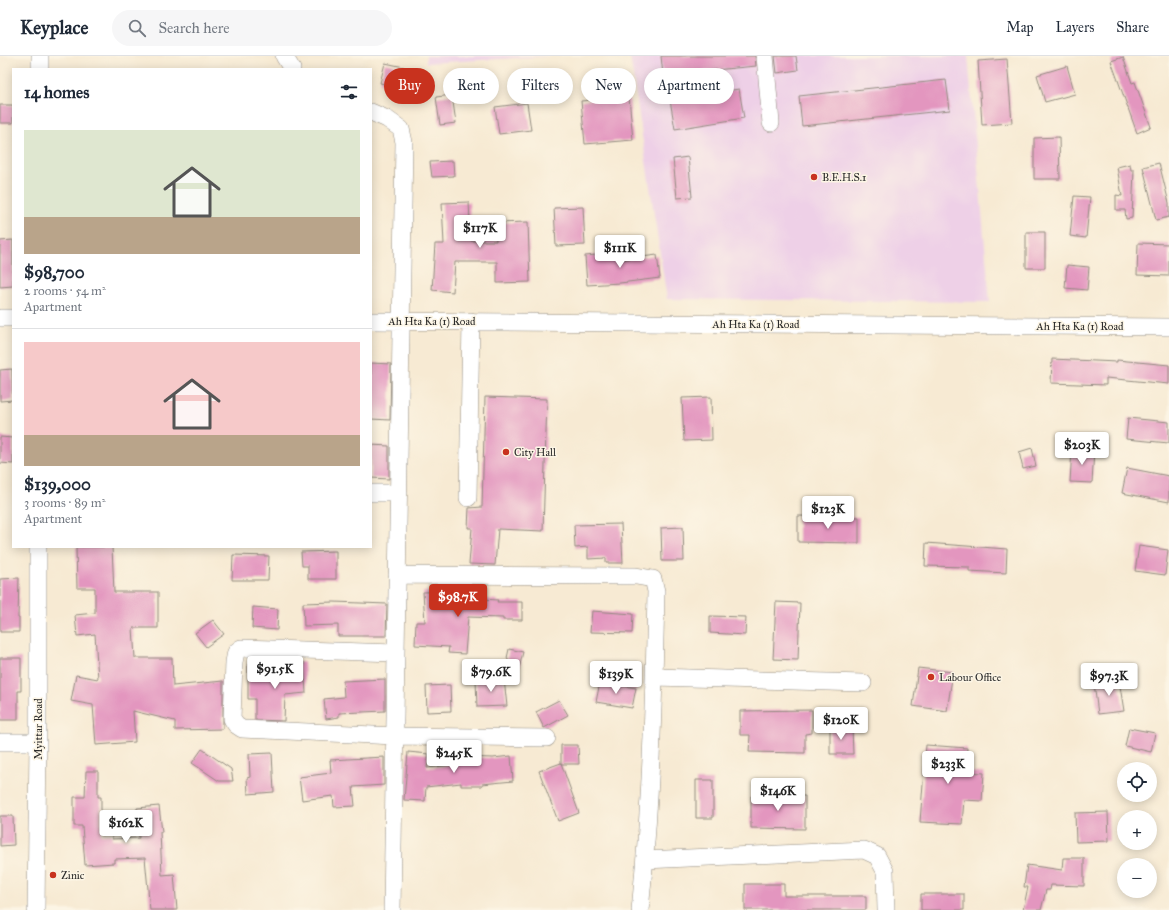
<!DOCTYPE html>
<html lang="en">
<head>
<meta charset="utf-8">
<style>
	:root { --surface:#fff; --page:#f6f6f7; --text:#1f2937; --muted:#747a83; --line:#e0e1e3; --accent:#c8321e }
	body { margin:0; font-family:"IM FELL Great Primer",serif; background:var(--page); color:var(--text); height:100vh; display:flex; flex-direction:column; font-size:15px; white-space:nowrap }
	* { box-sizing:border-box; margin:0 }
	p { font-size:13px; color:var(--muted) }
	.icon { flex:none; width:22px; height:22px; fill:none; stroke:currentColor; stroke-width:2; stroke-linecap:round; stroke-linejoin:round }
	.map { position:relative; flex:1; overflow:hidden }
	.sheet { position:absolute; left:12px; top:12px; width:360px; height:480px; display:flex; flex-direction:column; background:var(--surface); border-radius:0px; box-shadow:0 2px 10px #0003 }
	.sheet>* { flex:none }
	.banner { position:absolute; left:384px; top:12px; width:380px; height:36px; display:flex; gap:8px }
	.buttons { position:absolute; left:1117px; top:706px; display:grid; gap:8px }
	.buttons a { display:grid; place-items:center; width:40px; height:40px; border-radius:50%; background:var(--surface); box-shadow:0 2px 10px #0003; font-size:20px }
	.price { position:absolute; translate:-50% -34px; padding:0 9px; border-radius:4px; background:#fff; color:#222; font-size:13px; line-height:26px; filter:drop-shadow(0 1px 2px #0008) }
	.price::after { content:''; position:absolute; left:50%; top:24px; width:12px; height:9px; margin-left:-6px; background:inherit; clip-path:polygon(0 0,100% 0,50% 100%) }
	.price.current { background:var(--accent); color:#fff }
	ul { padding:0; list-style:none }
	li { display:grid; align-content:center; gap:8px; height:212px; padding:0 12px }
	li+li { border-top:1px solid var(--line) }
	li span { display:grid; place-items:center; height:124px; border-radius:0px; color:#555 }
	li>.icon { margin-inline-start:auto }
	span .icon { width:72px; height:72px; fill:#fffc; stroke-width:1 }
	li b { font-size:17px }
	h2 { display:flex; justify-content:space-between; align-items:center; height:48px; padding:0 12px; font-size:17px }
	.chip { padding:0 14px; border-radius:18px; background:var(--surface); box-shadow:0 2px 10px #0003; font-size:14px; line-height:36px }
	.chip.current { background:var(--accent); color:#fff }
	header { display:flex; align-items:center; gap:24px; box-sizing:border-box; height:56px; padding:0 20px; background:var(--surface); border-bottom:1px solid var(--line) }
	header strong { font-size:19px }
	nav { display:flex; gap:22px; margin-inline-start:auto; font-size:14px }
	.search { width:280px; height:36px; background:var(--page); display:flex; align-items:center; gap:10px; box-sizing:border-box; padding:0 14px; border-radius:22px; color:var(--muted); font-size:15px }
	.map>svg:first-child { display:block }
	.built { fill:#eed0e7 }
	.building { fill:#e396bf }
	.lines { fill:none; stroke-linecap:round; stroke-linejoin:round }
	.minor-casing { stroke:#918a7f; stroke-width:18 }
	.minor { stroke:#fff; stroke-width:17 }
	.poi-dot { fill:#c8321e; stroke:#fcf5e5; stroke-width:1.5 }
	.labels { text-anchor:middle; stroke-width:3; stroke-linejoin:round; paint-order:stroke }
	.poi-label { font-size:11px; fill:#2b2b2b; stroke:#fcf5e5; text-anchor:start }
	.street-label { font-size:11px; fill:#2b2b2b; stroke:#fcf5e5 }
</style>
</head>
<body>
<header>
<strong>Keyplace</strong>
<div class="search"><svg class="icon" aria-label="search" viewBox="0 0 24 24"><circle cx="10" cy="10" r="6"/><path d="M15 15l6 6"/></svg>Search here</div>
<nav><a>Map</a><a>Layers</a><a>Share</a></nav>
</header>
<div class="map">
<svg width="1169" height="854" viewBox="0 0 1169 854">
	<rect width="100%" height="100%" fill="#fcf5e5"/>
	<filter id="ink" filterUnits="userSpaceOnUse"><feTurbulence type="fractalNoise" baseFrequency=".025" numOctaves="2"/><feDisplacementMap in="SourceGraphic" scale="8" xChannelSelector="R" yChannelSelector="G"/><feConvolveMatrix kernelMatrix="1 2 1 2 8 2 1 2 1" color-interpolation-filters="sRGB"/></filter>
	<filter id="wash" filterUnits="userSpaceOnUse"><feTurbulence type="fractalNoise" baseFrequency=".012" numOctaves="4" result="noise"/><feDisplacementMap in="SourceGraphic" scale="16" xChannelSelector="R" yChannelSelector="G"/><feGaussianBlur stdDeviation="0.9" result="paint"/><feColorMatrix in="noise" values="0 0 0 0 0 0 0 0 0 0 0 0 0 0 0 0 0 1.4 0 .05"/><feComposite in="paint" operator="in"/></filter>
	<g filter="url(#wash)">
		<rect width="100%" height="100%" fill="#f7ead3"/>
		<path class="built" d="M426,0H552L426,7Z
			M630,0H968L990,246L667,243Z"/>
		<g id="blocks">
			<path class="building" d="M661,0H755L756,10L663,19Z
				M775,0H796L798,14L777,17Z
				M1123,1L1132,27L1135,26L1151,71L1137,77L1111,5Z
				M1007,3L1012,67L982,69L978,5Z
				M385,7L404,11L400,31L380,27Z
				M1067,10L1075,38L1045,46L1037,19Z
				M946,24L950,54L802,70L799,40Z
				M739,33L744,62L675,73L670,44Z
				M452,39L456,67L440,69L436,41Z
				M629,41L633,84L585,88L581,45Z
				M527,47L531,74L499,78L495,51Z
				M0,49H13V67H0Z
				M1059,81L1060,123H1034V82Z
				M688,101L692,141L677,142L673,103Z
				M453,105L454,120L432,121L430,106Z
				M1159,107L1169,147V161L1156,164L1143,111Z
				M1130,108L1131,114H1134L1132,162L1126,163L1125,154H1116V139L1122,140L1117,111Z
				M1074,140L1090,141L1086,182L1070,180Z
				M469,146L471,185H496L495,167L528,166L530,226L497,227V206H455L453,236L432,234L435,188H444L442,147Z
				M583,151L585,189L556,190L554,152Z
				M1026,176H1045V212H1026Z
				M13,184V230L0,231V185Z
				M1138,187L1169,188V220L1137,219Z
				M619,197V204L657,199L660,222L620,227L587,229L585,200Z
				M1067,209L1089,211L1087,234L1065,232Z
				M1052,303L1117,306V304L1169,309V328L1106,322V329L1051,327Z
				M371,307L391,308L390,364L371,363Z
				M12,313L13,344L0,345V314Z
				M485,341L547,343L543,475L498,473L495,509L469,508L472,472H468L469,452L482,451Z
				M711,341L712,384L684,385L682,342Z
				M1128,362L1169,366V387L1126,383Z
				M0,381L13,382V408L0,407Z
				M371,389L389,390V423L371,422Z
				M1032,392L1036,410L1023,413L1019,396Z
				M1072,393L1094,394L1092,427L1070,426Z
				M1127,412L1169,420V446L1122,437Z
				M798,460L859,461V487L798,486Z
				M621,468L623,507H606V502L588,503V491L575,492L574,469Z
				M683,471L684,505H662L661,472Z
				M926,487L1007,493L1006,517L969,515V511L925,510Z
				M1139,490L1168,494L1165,519L1135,515Z
				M76,491H112L114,536H158V572H133L135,602H172L173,630L223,625V673L175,674V665L133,655L135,686L96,689L93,649L71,645L76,619L98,623L95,578L77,580L75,559L95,557V532H77Z
				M336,495V523H308V510H302L301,496Z
				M233,499L269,500L268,524H232Z
				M19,522L18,562H19V576H0V523Z
				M463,535L464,542L498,544L497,546H522V564H503V562L468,561L465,598L448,597L449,591L415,589L416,566H425L423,536Z
				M334,546L387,548L386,580H338V569L304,570L303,547Z
				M776,546L800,547L798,604L773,603Z
				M253,551L278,553L277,574L252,572Z
				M592,555L633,558L632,577L590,576Z
				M710,560L746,561L745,579L710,577Z
				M213,564L224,578L206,591L195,577Z
				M509,593L523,596L517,621L507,602Z
				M0,602H21V635H18V664H0Z
				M304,606L306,637L285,639L284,665L255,664V643H248V608L255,617H285L284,608Z
				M918,612L953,616L947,655L913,650Z
				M385,623V655L339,657V661L326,663L324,643L344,641L343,625Z
				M504,623L507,650L477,651L476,624Z
				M1119,624L1124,655L1098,658L1094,627Z
				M600,626L636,632L632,652L596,646Z
				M450,629L451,655L427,656L426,630Z
				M559,644L568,659L544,672L536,656Z
				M812,654V677L805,678V697L749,696L750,679H740V655Z
				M830,671H852L853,698H830Z
				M1129,672L1155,677L1151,696L1125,690Z
				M561,689H578L579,708H561Z
				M926,689L967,692L965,716L984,717L982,745L964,744L962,768L920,766Z
				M202,693L231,713L233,725H219L192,707Z
				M408,696L429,698L427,712L461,708V701L493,702L511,700L513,725L482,728V730H461V727L426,731L425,745L404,744Z
				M272,697L274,736L248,738L247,722L250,721L249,698Z
				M384,701V729L353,731L355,750L334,751L333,740L302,744L299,721L331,717L330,704Z
				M561,707L579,757L558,765L539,715Z
				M86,715H98V741H101V779L112,778V783L139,782L137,752L159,750L162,776H160L162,819L174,818L177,854H150L145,802L114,803V807L85,809L82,770H74V741H85Z
				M696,724H713V762H696Z
				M751,740H805V773L751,772Z
				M1108,756L1109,785L1076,786L1075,757Z
				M0,760H13L14,789L0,790Z
				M1063,802H1084V830L1051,829L1050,834H1046L1041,854H1023L1028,831H1024L1027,809L1062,814Z
				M745,828H784V840H866V854H745Z
				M921,838H964V854H921Z"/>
		</g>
	</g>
	<g filter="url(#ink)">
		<use href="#blocks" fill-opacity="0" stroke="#918a7f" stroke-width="1"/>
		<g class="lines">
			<defs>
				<path id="minor" d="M284,0L292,13
					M765,0L771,67
					M40,13V0
					M371,56L387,63L401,73L404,86L392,854
					M0,262H13
					M371,265L1169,271
					M371,437H399
					M468,442L471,265
					M397,519L636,520L653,523L656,535C654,641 651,748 640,854
					M396,597L241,592L236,596L234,606L232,663L236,669L242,673L395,680L547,682
					M655,621L863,627
					M0,686H38
					M645,804L864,794L877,800L885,815L886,854
					M36,854L38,686V491"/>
			</defs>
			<use href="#minor" class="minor-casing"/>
			<use href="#minor" class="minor"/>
		</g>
	</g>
	<g class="poi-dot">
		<circle cx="814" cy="121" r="4"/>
		<circle cx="506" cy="396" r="4"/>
		<circle cx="931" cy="621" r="4"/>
		<circle cx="53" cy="819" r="4"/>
	</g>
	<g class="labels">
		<g class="poi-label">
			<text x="822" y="125">B.E.H.S.1</text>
			<text x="514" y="400">City Hall</text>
			<text x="939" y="625">Labour Office</text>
			<text x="61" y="823">Zinic</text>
		</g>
		<g class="street-label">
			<text x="432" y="269">Ah Hta Ka (1) Road</text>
			<text x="756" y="272">Ah Hta Ka (1) Road</text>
			<text x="1080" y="274">Ah Hta Ka (1) Road</text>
			<text transform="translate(38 673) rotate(-90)" y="4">Myittar Road</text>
		</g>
	</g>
</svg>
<div class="buttons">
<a><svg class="icon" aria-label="locate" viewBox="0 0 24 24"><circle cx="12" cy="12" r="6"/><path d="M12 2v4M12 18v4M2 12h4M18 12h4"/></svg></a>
<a>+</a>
<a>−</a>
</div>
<b class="price" style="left:480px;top:193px">$117K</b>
<b class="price" style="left:620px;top:213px">$111K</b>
<b class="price" style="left:1082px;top:410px">$203K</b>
<b class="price" style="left:828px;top:474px">$123K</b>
<b class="price current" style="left:458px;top:562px">$98.7K</b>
<b class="price" style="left:275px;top:634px">$91.5K</b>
<b class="price" style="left:491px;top:637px">$79.6K</b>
<b class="price" style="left:616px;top:639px">$139K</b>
<b class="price" style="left:1109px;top:641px">$97.3K</b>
<b class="price" style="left:841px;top:685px">$120K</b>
<b class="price" style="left:454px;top:718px">$245K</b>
<b class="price" style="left:948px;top:729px">$233K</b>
<b class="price" style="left:778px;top:756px">$146K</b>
<b class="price" style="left:126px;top:788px">$162K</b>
<div class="banner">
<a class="chip current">Buy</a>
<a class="chip">Rent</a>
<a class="chip">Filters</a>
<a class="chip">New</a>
<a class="chip">Apartment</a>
</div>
<section class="sheet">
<h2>14 homes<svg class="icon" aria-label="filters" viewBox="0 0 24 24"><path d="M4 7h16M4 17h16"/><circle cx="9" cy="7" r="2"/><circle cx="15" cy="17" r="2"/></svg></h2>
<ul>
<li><span style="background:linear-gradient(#dfe7d0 70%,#b9a48a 0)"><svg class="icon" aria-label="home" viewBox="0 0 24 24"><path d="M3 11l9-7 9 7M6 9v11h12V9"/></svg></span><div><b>$98,700</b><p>2 rooms · 54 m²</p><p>Apartment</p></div></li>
<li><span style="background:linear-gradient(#f6c9c9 75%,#b9a48a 0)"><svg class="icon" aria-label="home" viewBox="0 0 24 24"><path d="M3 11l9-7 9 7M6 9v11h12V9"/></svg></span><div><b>$139,000</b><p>3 rooms · 89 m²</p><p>Apartment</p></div></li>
</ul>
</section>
</div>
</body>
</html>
